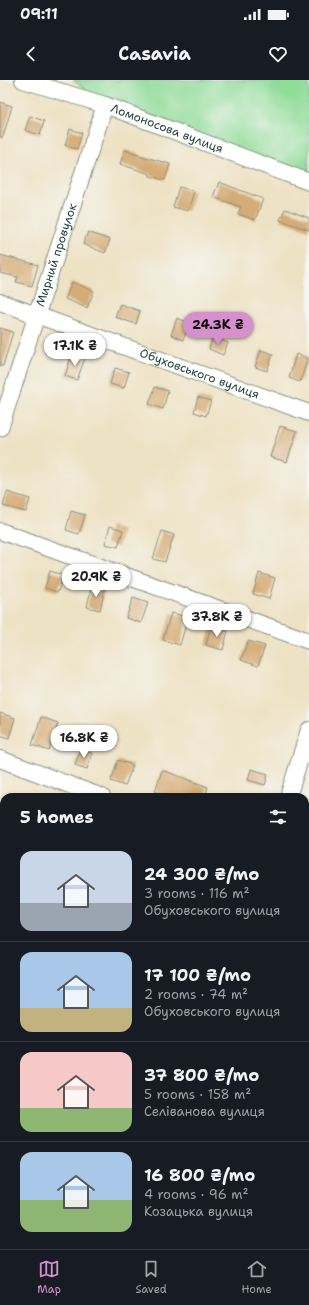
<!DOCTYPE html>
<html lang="en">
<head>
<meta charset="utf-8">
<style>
	:root { --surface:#171b24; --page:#242831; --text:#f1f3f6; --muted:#9ea1a6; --line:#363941; --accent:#d690ce }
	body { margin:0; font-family:"Shantell Sans",sans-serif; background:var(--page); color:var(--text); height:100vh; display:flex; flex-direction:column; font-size:15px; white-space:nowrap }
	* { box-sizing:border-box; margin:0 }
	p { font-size:13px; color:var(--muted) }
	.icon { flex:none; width:22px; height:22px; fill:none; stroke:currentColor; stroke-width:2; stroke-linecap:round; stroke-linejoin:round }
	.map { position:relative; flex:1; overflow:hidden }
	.details { position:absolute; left:0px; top:713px; width:309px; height:456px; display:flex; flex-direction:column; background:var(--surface); border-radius:12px 12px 0 0; box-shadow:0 2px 6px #0003 }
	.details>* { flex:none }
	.price { position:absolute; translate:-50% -34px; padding:0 9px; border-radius:14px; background:#fff; color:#222; font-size:13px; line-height:26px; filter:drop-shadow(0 1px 2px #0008) }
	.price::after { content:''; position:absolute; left:50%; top:24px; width:12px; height:9px; margin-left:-6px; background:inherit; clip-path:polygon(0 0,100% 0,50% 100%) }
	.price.current { background:var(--accent); color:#111 }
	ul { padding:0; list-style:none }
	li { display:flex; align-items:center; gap:12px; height:100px; padding:0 20px }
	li+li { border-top:1px solid var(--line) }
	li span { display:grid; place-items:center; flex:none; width:112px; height:80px; border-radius:12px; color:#555 }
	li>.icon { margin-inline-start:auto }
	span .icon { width:48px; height:48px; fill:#fffc; stroke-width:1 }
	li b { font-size:17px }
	h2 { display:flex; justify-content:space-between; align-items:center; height:48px; padding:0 20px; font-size:17px }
	.status { display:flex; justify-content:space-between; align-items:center; height:28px; padding:0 20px; background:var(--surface); direction:ltr }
	.status svg { height:11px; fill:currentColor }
	header { display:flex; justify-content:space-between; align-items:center; height:52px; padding:0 20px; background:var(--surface); font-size:18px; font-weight:700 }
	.menu { display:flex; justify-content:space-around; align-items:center; height:56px; border-top:1px solid var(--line); background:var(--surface); font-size:11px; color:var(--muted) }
	.menu a { display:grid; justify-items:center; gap:2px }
	.menu .current { color:var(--accent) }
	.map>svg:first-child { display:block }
	.green { fill:#90dc99; stroke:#588c66 }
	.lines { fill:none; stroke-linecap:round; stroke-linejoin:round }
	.river { stroke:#4bb6c7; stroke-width:26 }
	.building { fill:#d5ac77 }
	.minor-casing { stroke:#86907c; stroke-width:18 }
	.minor { stroke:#fff; stroke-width:16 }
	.labels { text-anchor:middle; stroke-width:3; stroke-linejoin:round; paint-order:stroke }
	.street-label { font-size:12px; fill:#1f3d34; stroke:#f6f6f2 }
</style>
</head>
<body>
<div class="status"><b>09:11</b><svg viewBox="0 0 49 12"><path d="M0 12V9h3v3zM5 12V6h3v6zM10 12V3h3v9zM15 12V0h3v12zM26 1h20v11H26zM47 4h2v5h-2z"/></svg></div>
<header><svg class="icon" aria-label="back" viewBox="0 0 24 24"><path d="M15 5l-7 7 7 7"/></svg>Casavia<svg class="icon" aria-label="heart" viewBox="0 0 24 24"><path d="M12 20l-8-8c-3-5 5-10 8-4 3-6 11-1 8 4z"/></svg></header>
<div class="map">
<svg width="309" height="1169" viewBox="0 0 309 1169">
	<rect width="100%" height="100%" fill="#f6f6f2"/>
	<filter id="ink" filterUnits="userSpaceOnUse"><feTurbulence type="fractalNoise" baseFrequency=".025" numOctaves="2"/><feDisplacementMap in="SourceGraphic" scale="8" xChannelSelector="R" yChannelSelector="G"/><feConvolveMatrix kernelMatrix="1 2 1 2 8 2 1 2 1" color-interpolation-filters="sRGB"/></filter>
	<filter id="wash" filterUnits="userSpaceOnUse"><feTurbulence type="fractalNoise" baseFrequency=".012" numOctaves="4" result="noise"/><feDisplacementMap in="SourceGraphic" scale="16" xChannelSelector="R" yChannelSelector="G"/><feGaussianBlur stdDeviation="0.9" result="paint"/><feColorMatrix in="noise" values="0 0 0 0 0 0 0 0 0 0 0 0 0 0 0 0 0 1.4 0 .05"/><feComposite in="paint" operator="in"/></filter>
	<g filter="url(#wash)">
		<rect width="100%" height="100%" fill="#eee2c5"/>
		<path class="green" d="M73,0H309V102L106,25Z"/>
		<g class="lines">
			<path class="river" d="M0,746L4,761"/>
		</g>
		<g id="blocks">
			<path class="building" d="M0,22L12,26L3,57H0Z
				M30,36L44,41L40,55L25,50Z
				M70,49L82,53L77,69L65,65Z
				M125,70L139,74L138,75L170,84L165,100L150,96V94L120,84Z
				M219,102L263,119L255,140L238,134L241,127L213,117Z
				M179,107L194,111L188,131L173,127Z
				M285,129L309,138V150L280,140Z
				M88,152L110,160L105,173L83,164Z
				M0,175L38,185L32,206L16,202L18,197L0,193Z
				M72,202L94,211L87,228L65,219Z
				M120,224L140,231L136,244L115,237Z
				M177,238L190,243L183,260L171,255Z
				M0,248L13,252L3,286H0Z
				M213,257L228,263L223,275L209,269Z
				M261,270L273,274L267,291L255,287Z
				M72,274L85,278L77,300L65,296Z
				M296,274L308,278L300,302L289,298Z
				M115,288L129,292L124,308L110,304Z
				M155,307L168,311L163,329L149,324Z
				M198,317L211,321L206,336L194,332Z
				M280,346L297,351L287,382L270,377Z
				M7,412L30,419L26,432L3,426Z
				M71,431L85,435L79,454L66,450Z
				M110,446L123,450L118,467L105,464Z
				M162,451L174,455L165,482L153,479Z
				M50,491L63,495L58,512L45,508Z
				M259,493L275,498L269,519L253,514Z
				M92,505L105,508L100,530L87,527Z
				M133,518L148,523L141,543L126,538Z
				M171,533L188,537L180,565L163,560Z
				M211,546L228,551L223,570L206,565Z
				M248,561L265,566L258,586L241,580Z
				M0,633L15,638L9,658L0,655Z
				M41,637L58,643L49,671L32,665Z
				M80,670L92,673L87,689L75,685Z
				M118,680L133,685L125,706L111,701Z
				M251,689L268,694L265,705L248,700Z
				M162,690L208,707L205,717H174L155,711Z"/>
		</g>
	</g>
	<g filter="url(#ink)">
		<use href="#blocks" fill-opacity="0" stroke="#86907c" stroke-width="1"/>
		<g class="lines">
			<defs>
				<g id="minor">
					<path id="s1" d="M23,0L105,25L309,102"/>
					<path id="s2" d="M0,222L309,333"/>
					<path id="s3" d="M0,348L105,25"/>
					<path d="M0,451L309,561"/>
					<path d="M0,679L102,717"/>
					<path d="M288,717L309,650"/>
					<path d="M305,791L309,792"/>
					<path d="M0,896L4,898"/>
					<path d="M305,1004L309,1005"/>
					<path d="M0,1142L4,1143"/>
					<path d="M67,1165L78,1169"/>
					<path d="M147,1169L148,1165"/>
				</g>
			</defs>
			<use href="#minor" class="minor-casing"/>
			<use href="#minor" class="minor"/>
		</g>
	</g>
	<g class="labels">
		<g class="street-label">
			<text dy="4" stroke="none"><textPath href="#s1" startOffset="152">Ломоносова вулиця</textPath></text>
			<text dy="4" stroke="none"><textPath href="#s3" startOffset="182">Мирний провулок</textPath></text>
			<text dy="4" stroke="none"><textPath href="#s2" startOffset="212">Обуховського вулиця</textPath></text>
		</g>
	</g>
</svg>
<b class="price current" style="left:218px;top:266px">24.3K ₴</b>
<b class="price" style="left:75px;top:287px">17.1K ₴</b>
<b class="price" style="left:96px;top:518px">20.9K ₴</b>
<b class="price" style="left:217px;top:558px">37.8K ₴</b>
<b class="price" style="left:84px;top:679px">16.8K ₴</b>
<section class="details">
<h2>5 homes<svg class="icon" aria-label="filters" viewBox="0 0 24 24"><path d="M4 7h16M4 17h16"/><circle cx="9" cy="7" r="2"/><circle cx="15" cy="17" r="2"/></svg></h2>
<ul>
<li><span style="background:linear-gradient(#c9d6e8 65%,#9aa5b1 0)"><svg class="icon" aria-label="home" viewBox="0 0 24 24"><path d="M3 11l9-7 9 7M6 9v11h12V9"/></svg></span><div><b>24 300 ₴/mo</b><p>3 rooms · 116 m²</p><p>Обуховського вулиця</p></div></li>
<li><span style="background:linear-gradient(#a9c7e8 70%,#c2b280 0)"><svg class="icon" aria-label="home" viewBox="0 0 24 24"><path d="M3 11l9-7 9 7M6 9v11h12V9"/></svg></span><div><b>17 100 ₴/mo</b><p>2 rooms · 74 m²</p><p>Обуховського вулиця</p></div></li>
<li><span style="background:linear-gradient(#f6c9c9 70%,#8fb573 0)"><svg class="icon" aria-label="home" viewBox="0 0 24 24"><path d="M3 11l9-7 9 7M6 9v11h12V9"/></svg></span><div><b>37 800 ₴/mo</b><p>5 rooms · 158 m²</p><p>Селіванова вулиця</p></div></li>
<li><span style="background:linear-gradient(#a9c7e8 60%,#8fb573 0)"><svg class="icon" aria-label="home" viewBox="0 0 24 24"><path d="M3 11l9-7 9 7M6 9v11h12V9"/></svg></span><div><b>16 800 ₴/mo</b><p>4 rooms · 96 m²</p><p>Козацька вулиця</p></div></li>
</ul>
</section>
</div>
<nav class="menu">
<a class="current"><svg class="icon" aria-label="map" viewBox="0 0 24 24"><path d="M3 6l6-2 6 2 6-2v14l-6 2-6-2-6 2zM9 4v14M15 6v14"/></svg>Map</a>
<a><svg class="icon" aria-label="saved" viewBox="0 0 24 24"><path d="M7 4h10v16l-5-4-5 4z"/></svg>Saved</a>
<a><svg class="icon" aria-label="home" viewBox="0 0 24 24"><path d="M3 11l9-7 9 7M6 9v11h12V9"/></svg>Home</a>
</nav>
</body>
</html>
